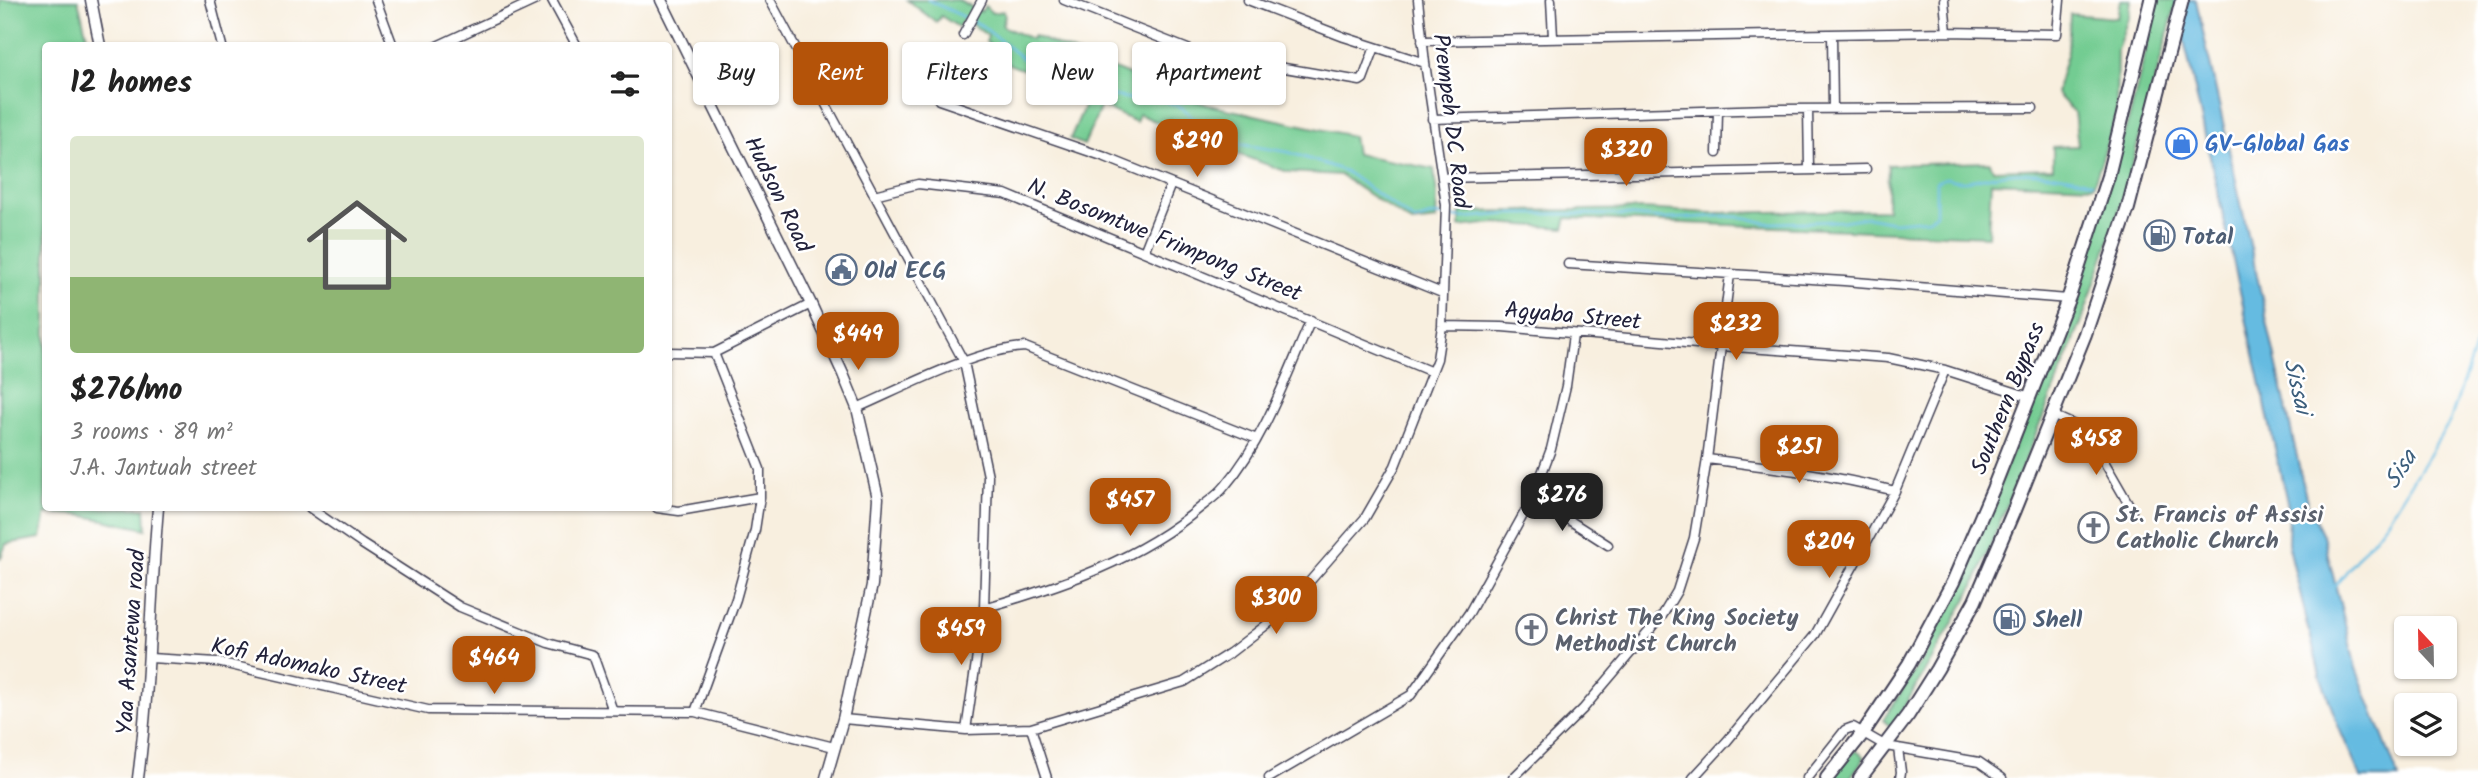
<!DOCTYPE html>
<html lang="en">
<head>
<meta charset="utf-8">
<style>
	:root { --surface:#fff; --page:#f2f2f2; --text:#222; --muted:#767676; --line:#e0e0e0; --accent:#b45309 }
	body { margin:0; font-family:Kalam,sans-serif; background:var(--page); color:var(--text); height:100vh; display:flex; flex-direction:column; font-size:26px; white-space:nowrap }
	* { box-sizing:border-box; margin:0 }
	p { font-size:23px; color:var(--muted) }
	.icon { flex:none; width:38px; height:38px; fill:none; stroke:currentColor; stroke-width:2; stroke-linecap:round; stroke-linejoin:round }
	.map { position:relative; flex:1; overflow:hidden }
	.details { position:absolute; left:42px; top:42px; width:630px; height:469px; display:flex; flex-direction:column; background:var(--surface); border-radius:7px; box-shadow:0 2px 5px #0004 }
	.details>* { flex:none }
	.top-card { position:absolute; left:693px; top:42px; width:665px; height:63px; display:flex; gap:14px }
	.needle { width:46px; rotate:338deg }
	.tools { position:absolute; left:2394px; top:616px; display:grid; gap:14px }
	.tools a { display:grid; place-items:center; width:63px; height:63px; border-radius:7px; background:var(--surface); box-shadow:0 2px 5px #0004; font-size:35px }
	.price { position:absolute; translate:-50% -60px; padding:0 16px; border-radius:14px; background:var(--accent); color:#fff; font-size:23px; line-height:46px; filter:drop-shadow(0 2px 4px #0008) }
	.price::after { content:''; position:absolute; left:50%; top:42px; width:21px; height:16px; margin-left:-10px; background:inherit; clip-path:polygon(0 0,100% 0,50% 100%) }
	.price.on { background:#222; color:#fff }
	ul { padding:0; list-style:none }
	li { display:grid; align-content:center; gap:14px; height:371px; padding:0 28px }
	li+li { border-top:2px solid var(--line) }
	li span { display:grid; place-items:center; height:217px; border-radius:7px; color:#555 }
	li>.icon { margin-inline-start:auto }
	span .icon { width:126px; height:126px; fill:#fffc; stroke-width:1 }
	li b { font-size:30px }
	h2 { display:flex; justify-content:space-between; align-items:center; height:84px; padding:0 28px; font-size:30px }
	.pill { padding:0 24px; border-radius:7px; background:var(--surface); box-shadow:0 2px 5px #0004; font-size:24px; line-height:63px }
	.pill.on { background:var(--accent); color:#fff }
	.map>svg:first-child { display:block }
	.green { fill:#73cc92; stroke:#4a7766; stroke-width:2 }
	.water { fill:#65bbe1; stroke:#446e8e; stroke-width:2 }
	.lines { fill:none; stroke-linecap:round; stroke-linejoin:round }
	.stream { stroke:#65bbe1; stroke-width:2.5 }
	.minor-casing { stroke:#424154; stroke-width:11 }
	.tertiary-casing { stroke:#424154; stroke-width:13 }
	.trunk-casing { stroke:#424154; stroke-width:16 }
	.minor { stroke:#fff; stroke-width:8 }
	.tertiary { stroke:#fff; stroke-width:10 }
	.trunk { stroke:#fff; stroke-width:12 }
	.labels { text-anchor:middle; stroke-width:5; stroke-linejoin:round; paint-order:stroke }
	.street-label { font-size:23px; fill:#22223b; stroke:#fff }
	.shop-label { font-size:23px; font-weight:bold; fill:#366cbe; stroke:#fff; text-anchor:start }
	.service-label { font-size:23px; font-weight:bold; fill:#4e5e75; stroke:#fff; text-anchor:start }
	.worship-label { font-size:23px; font-weight:bold; fill:#5b616d; stroke:#fff; text-anchor:start }
	.water-label { font-size:24px; font-style:italic; fill:#3d5f7d; stroke:#fff }
</style>
</head>
<body>
<div class="map">
<svg width="2478" height="778" viewBox="0 0 2478 778">
	<rect width="100%" height="100%" fill="#fff"/>
	<filter id="ink" filterUnits="userSpaceOnUse"><feTurbulence type="fractalNoise" baseFrequency=".0143" numOctaves="2"/><feDisplacementMap in="SourceGraphic" scale="14" xChannelSelector="R" yChannelSelector="G"/><feConvolveMatrix kernelMatrix="1 2 1 2 8 2 1 2 1" color-interpolation-filters="sRGB"/></filter>
	<filter id="wash" filterUnits="userSpaceOnUse"><feTurbulence type="fractalNoise" baseFrequency=".00686" numOctaves="4" result="noise"/><feDisplacementMap in="SourceGraphic" scale="28" xChannelSelector="R" yChannelSelector="G"/><feGaussianBlur stdDeviation="1.57" result="paint"/><feColorMatrix in="noise" values="0 0 0 0 0 0 0 0 0 0 0 0 0 0 0 0 0 1.4 0 .05"/><feComposite in="paint" operator="in"/></filter>
	<g filter="url(#wash)">
		<rect width="100%" height="100%" fill="#f8efdf"/>
		<path class="green" d="M0,0H78L89,45L46,46V508H145L146,529L80,515L46,513L41,538L6,544L0,560Z
			M907,0H958L981,12L985,6L992,13L1003,11L1005,16L1002,26L1031,39L1034,36L1170,92L1208,105L1353,136L1356,154L1434,169L1437,196L1436,220L1412,223L1340,175L1288,172L1195,139L1197,133L1169,119L1164,125L1139,114L1136,122L1101,106L1084,145L1070,139L1088,98L1041,76L986,56L990,44L986,42L988,36L964,19L958,27L941,16L936,22Z
			M2120,0H2131L2129,15L2117,50L2116,117L2093,186L1991,182L1988,236L1567,218L1564,228L1495,223L1460,227V212L1643,209L1710,213L1887,210L1888,165L1990,162L1993,170L2053,168V147L2078,146L2074,112L2056,93L2068,51L2070,14L2117,18Z
			M2158,0H2177L2120,208L2082,321L1973,588L1892,728L1883,720L1923,658L1989,510L2065,317L2131,112Z
			M1855,750L1865,757L1850,778H1832Z"/>
		<path class="water" d="M2175,0H2196L2307,502L2323,535L2356,668L2399,778H2361L2338,726L2320,675L2288,543L2289,511Z"/>
		<g class="lines">
			<path class="stream" d="M928,0L981,25L1033,67L1083,90L1130,99H1160L1183,108L1195,121L1226,142L1288,152L1345,171L1415,221L1434,215L1463,218L1512,214H1574L1625,215L1665,219L1724,216L1748,218L1766,223L1843,221L1868,217L1893,222L1929,219L1936,214V182L1946,178C1967,186 1984,176 2005,174C2033,171 2066,174 2092,183
				M2334,587L2387,521L2450,421L2478,338"/>
		</g>
	</g>
	<g filter="url(#ink)">
		<g class="lines">
			<defs>
				<path id="minor" d="M210,0L222,46
					M376,0L393,46
					M552,0L577,46
					M770,0L964,362L988,476L984,608L966,730
					M1064,0L1198,53L1360,81L1363,79L1375,47
					M1248,0L1344,37L1425,63
					M1551,0L1553,37
					M1944,0L1947,32
					M963,35L982,0
					M1832,35L1833,109
					M1422,41L1947,32L2057,34L2060,0
					M437,46L536,0
					M939,100L1105,157L1442,293
					M1808,109L1809,169
					M1432,119L1771,109L2033,108
					M1717,153L1718,111
					M1442,178L1866,169
					M874,195L918,184L1005,194L1432,372
					M1144,252L1171,184
					M1568,264L1844,281L2068,299
					M1442,326L1502,327L1720,346L1888,358L1945,370L2030,397
					M668,352L714,353L811,304
					M857,408C903,388 977,349 1025,347L1257,439
					M2052,415L2086,430L2132,510
					M1707,459C1771,467 1833,475 1895,491
					M1533,497L1608,545
					M310,508L362,544L460,607L548,643L593,655L613,711
					M657,508L679,511L760,497
					M984,608C1061,586 1139,560 1201,507C1209,501 1219,494 1225,486C1265,439 1286,376 1311,320
					M150,658L217,662L428,710L695,712L834,747
					M695,712L736,599L755,530L760,497V469L714,353
					M843,719L966,730L1031,728L1184,682L1230,653L1283,612L1365,518L1395,466L1437,359L1442,326L1446,205L1425,63L1418,0
					M1031,728L1047,778
					M1898,748L1901,772L1900,778
					M1269,778L1411,695L1469,613L1533,497L1551,449L1566,386L1573,335
					M1513,778L1583,709L1662,616L1677,591L1694,538L1707,459L1730,274
					M1693,778L1727,741L1815,635L1895,491L1945,370
					M1807,778L1845,730L1853,727L1886,746L1979,762L2002,778"/>
				<path id="tertiary" d="M91,0L100,46
					M661,0L811,304L843,374L857,408L878,498L872,585L843,719L826,778
					M138,778C150,688 150,598 158,508"/>
				<path id="trunk" d="M1827,778L1863,733L1909,664L1953,582L1993,489L2070,294L2108,176L2151,0
					M1860,778L1908,715L1937,669L1975,601L2014,510L2085,334L2128,208L2182,0"/>
			</defs>
			<use href="#minor" class="minor-casing"/>
			<use href="#tertiary" class="tertiary-casing"/>
			<use href="#trunk" class="trunk-casing"/>
			<use href="#minor" class="minor"/>
			<use href="#tertiary" class="tertiary"/>
			<use href="#trunk" class="trunk"/>
		</g>
	</g>
	<defs>
		<symbol id="shop-ring" viewBox="-11 -11 22 22"><circle r="9.5" fill="#fff" stroke="#3f7fe0" stroke-width="1.5"/><path d="M-5-2.5h2.3a2.7 3.5 0 0 1 5.4 0H5L5.5 6h-11ZM-1.5-2.5h3a1.5 2.3 0 0 0-3 0Z" fill="#3f7fe0"/></symbol>
		<symbol id="fuel-ring" viewBox="-11 -11 22 22"><circle r="9.5" fill="#fff" stroke="#5c6f8a" stroke-width="1.5"/><path d="M-5.5-6h7V0h2V4h1.3V-2.5L3-4.5l.8-.8L6-3V5H2.5V1h-1V6h-7ZM-4.2-4.7v3.2H.2V-4.7Z" fill="#5c6f8a"/></symbol>
		<symbol id="civic-ring" viewBox="-11 -11 22 22"><circle r="9.5" fill="#fff" stroke="#5c6f8a" stroke-width="1.5"/><path d="M-.6-6.5H3V-4.5H.6V-3L4-1V1h2V6H-6V1h2V-1L-.6-3ZM-1.2 2.5V6h2.4V2.5Z" fill="#5c6f8a"/></symbol>
		<symbol id="church-ring" viewBox="-11 -11 22 22"><circle r="9.5" fill="#fff" stroke="#6b7280" stroke-width="1.5"/><path d="M-1.2-6h2.4v3.5h3.3v2.4h-3.3V6h-2.4V-.1h-3.3v-2.4h3.3Z" fill="#6b7280"/></symbol>
	</defs>
	<g fill-rule="evenodd">
		<use href="#shop-ring" x="2164" y="126" width="35" height="35"/>
		<use href="#fuel-ring" x="2142" y="218" width="35" height="35"/>
		<use href="#civic-ring" x="824" y="252" width="35" height="35"/>
		<use href="#church-ring" x="2076" y="510" width="35" height="35"/>
		<use href="#fuel-ring" x="1992" y="602" width="35" height="35"/>
		<use href="#church-ring" x="1514" y="612" width="35" height="35"/>
	</g>
	<g class="labels">
		<g class="street-label">
			<text transform="translate(1452 121) rotate(83)" y="8">Prempeh DC Road</text>
			<text transform="translate(779 194) rotate(64)" y="8">Hudson Road</text>
			<text transform="translate(1165 239) rotate(22)" y="8">N. Bosomtwe Frimpong Street</text>
			<text transform="translate(1573 315) rotate(5)" y="8">Agyaba Street</text>
			<text transform="translate(2007 398) rotate(-68)" y="8">Southern Bypass</text>
			<text transform="translate(130 642) rotate(-86)" y="8">Yaa Asantewa road</text>
			<text transform="translate(309 665) rotate(12)" y="8">Kofi Adomako Street</text>
		</g>
		<g class="shop-label">
			<text x="2205" y="151">GV-Global Gas</text>
		</g>
		<g class="service-label">
			<text x="2182" y="244">Total</text>
			<text x="864" y="278">Old ECG</text>
			<text x="2033" y="627">Shell</text>
		</g>
		<g class="worship-label">
			<text x="2116" y="522">St. Francis of Assisi<tspan x="2116" dy="26">Catholic Church</tspan></text>
			<text x="1555" y="625">Christ The King Society<tspan x="1555" dy="26">Methodist Church</tspan></text>
		</g>
		<g class="water-label">
			<text transform="translate(2298 386) rotate(77)" y="8">Sissai</text>
			<text transform="translate(2400 469) rotate(-58)" y="8">Sisa</text>
		</g>
	</g>
</svg>
<div class="tools">
<a><svg class="needle" viewBox="-14 -14 28 28"><path d="M0-13l5 13h-10z" fill="#e53935"/><path d="M0 13l5-13h-10z" fill="#767676"/></svg></a>
<a><svg class="icon" aria-label="layers" viewBox="0 0 24 24"><path d="M12 4l9 5-9 5-9-5zM3 14l9 5 9-5"/></svg></a>
</div>
<b class="price" style="left:1197px;top:179px">$290</b>
<b class="price" style="left:1626px;top:188px">$320</b>
<b class="price" style="left:1736px;top:362px">$232</b>
<b class="price" style="left:858px;top:372px">$449</b>
<b class="price" style="left:2096px;top:477px">$458</b>
<b class="price" style="left:1799px;top:485px">$251</b>
<b class="price on" style="left:1562px;top:533px">$276</b>
<b class="price" style="left:1130px;top:538px">$457</b>
<b class="price" style="left:1829px;top:580px">$204</b>
<b class="price" style="left:1276px;top:636px">$300</b>
<b class="price" style="left:961px;top:667px">$459</b>
<b class="price" style="left:494px;top:696px">$464</b>
<div class="top-card">
<a class="pill">Buy</a>
<a class="pill on">Rent</a>
<a class="pill">Filters</a>
<a class="pill">New</a>
<a class="pill">Apartment</a>
</div>
<section class="details">
<h2>12 homes<svg class="icon" aria-label="filters" viewBox="0 0 24 24"><path d="M4 7h16M4 17h16"/><circle cx="9" cy="7" r="2"/><circle cx="15" cy="17" r="2"/></svg></h2>
<ul>
<li><span style="background:linear-gradient(#dfe7d0 65%,#8fb573 0)"><svg class="icon" aria-label="home" viewBox="0 0 24 24"><path d="M3 11l9-7 9 7M6 9v11h12V9"/></svg></span><div><b>$276/mo</b><p>3 rooms · 89 m²</p><p>J.A. Jantuah street</p></div></li>
</ul>
</section>
</div>
</body>
</html>
